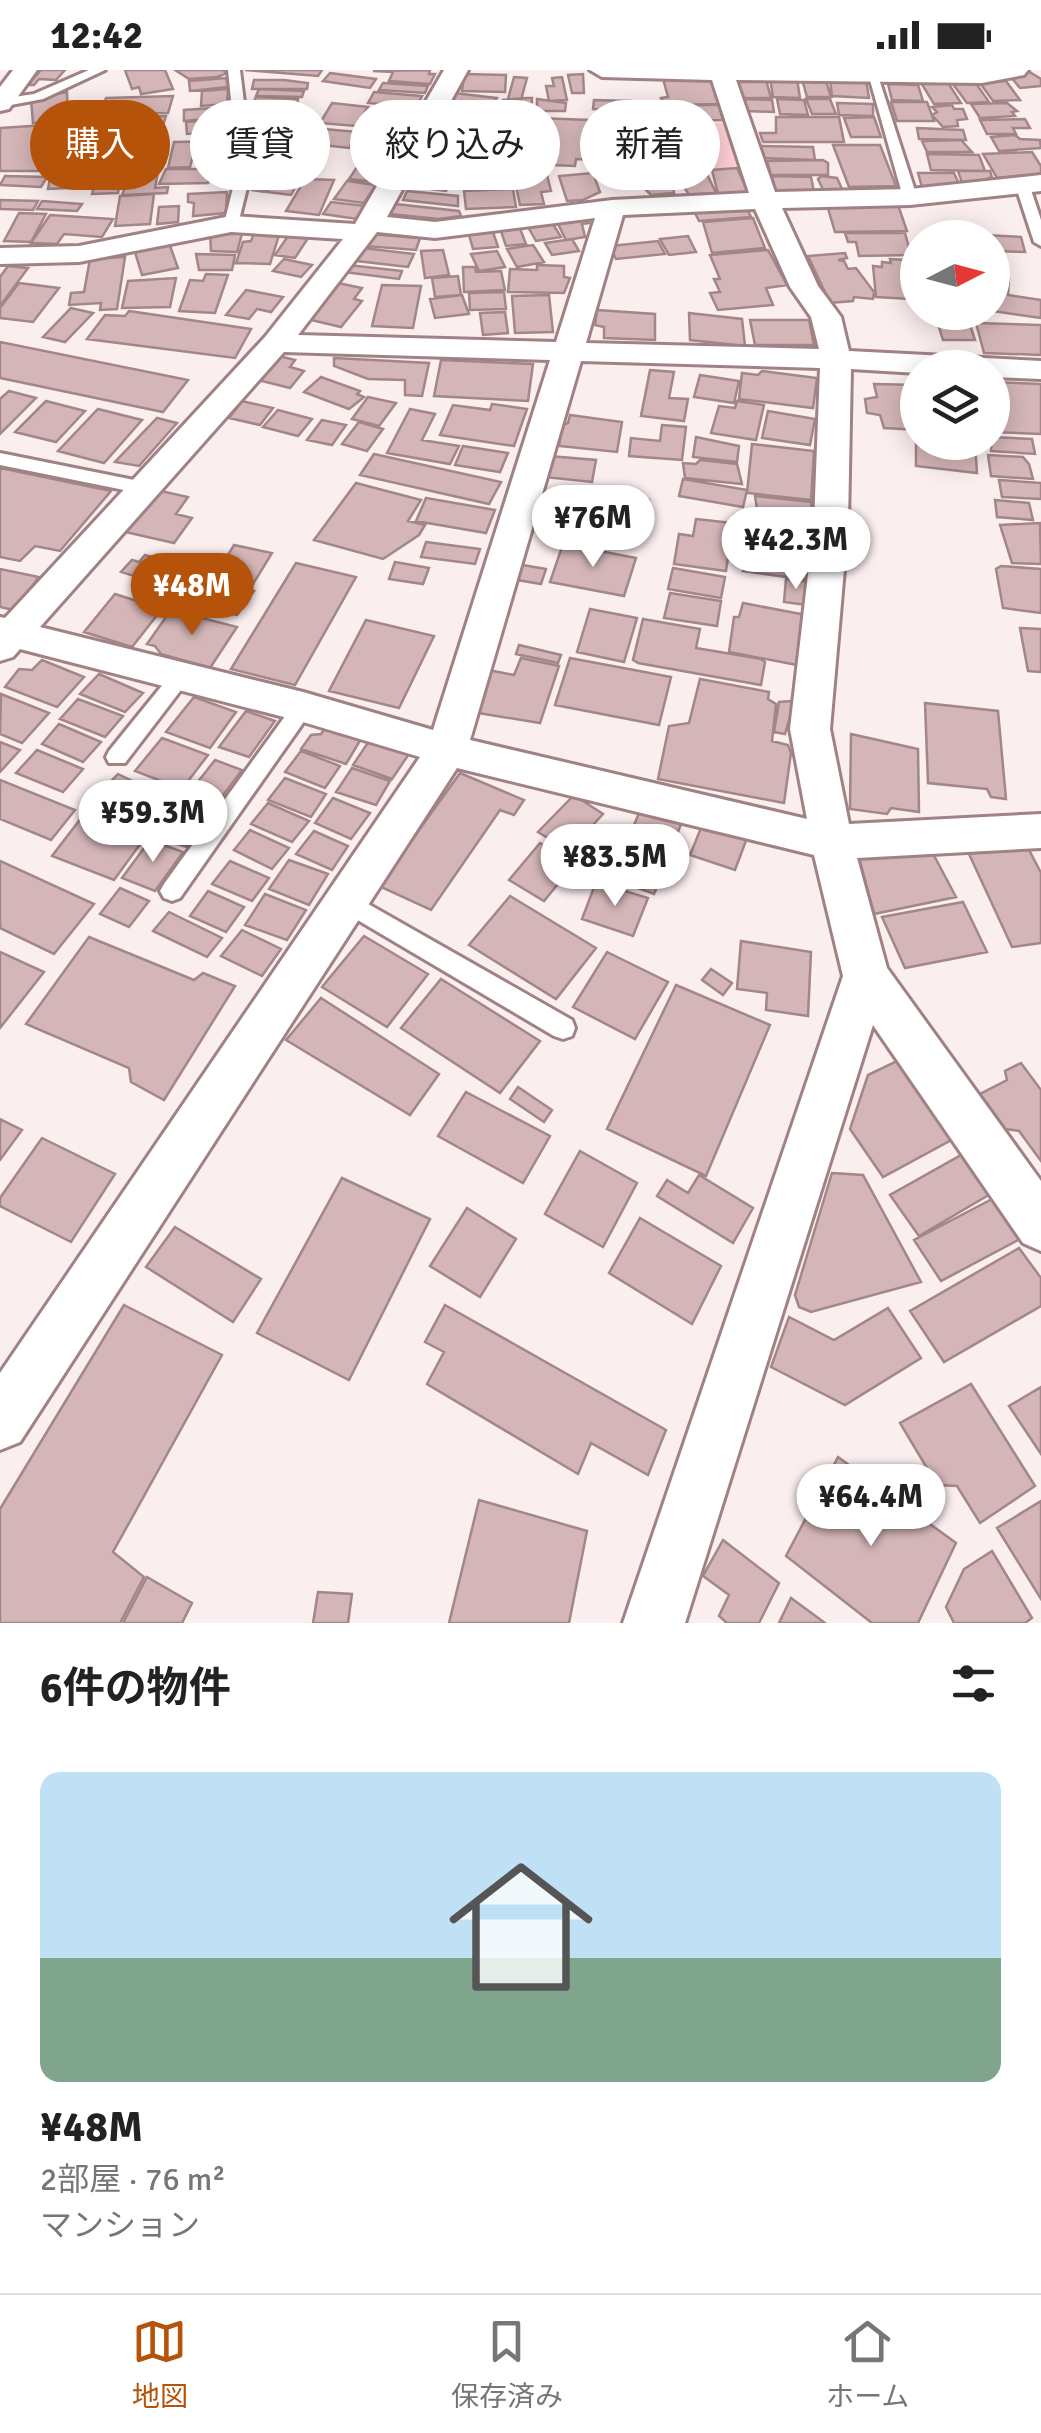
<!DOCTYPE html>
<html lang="ja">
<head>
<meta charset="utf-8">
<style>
	:root { --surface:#fff; --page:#f2f2f2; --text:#222; --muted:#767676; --line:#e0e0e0; --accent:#b45309 }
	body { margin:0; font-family:Signika,"Noto Sans JP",sans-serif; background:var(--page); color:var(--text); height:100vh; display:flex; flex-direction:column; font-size:38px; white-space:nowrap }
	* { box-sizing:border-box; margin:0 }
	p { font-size:32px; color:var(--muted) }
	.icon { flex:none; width:55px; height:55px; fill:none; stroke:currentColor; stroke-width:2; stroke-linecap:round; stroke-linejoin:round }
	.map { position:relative; height:1553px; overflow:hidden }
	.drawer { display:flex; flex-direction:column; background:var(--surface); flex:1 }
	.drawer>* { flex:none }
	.top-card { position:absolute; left:30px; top:30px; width:982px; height:90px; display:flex; gap:20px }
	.needle { width:65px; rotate:84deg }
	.buttons { position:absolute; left:900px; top:150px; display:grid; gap:20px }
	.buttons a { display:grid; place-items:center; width:110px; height:110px; border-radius:50%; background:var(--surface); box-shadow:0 5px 25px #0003; font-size:50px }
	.price { position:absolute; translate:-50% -85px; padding:0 22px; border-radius:35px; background:#fff; color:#222; font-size:32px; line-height:65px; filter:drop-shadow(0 2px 5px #0008) }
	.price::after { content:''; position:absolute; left:50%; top:60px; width:30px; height:22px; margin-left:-15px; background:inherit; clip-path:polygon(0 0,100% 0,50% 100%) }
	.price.selected { background:var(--accent); color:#fff }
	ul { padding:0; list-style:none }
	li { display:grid; align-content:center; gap:20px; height:530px; padding:0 40px }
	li+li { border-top:2px solid var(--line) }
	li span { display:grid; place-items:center; height:310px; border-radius:20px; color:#555 }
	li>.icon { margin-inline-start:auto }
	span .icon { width:180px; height:180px; fill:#fffc; stroke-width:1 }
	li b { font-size:42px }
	h2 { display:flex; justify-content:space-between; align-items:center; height:120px; padding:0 40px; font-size:42px }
	.pill { padding:0 35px; border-radius:45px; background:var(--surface); box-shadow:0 5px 25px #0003; font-size:35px; line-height:90px }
	.pill.selected { background:var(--accent); color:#fff }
	.status { display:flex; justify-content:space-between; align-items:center; height:70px; padding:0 50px; background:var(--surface); direction:ltr }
	.status svg { height:28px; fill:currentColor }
	.tabs { display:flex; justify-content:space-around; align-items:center; height:140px; border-top:2px solid var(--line); background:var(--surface); font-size:28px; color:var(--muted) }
	.tabs a { display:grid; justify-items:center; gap:5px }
	.tabs .selected { color:var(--accent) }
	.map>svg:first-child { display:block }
	.green { fill:#fdcfd3 }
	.building { fill:#d5b6b8; stroke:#a38688; stroke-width:2.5 }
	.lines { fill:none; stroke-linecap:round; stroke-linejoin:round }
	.service-casing { stroke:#a08285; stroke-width:6 }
	.minor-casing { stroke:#a08285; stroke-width:6 }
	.service { fill:#fff; fill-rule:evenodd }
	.minor { fill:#fff; fill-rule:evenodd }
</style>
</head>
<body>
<div class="status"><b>12:42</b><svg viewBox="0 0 49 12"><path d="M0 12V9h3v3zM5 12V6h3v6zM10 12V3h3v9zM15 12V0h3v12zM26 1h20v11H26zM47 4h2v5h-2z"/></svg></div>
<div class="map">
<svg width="1041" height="1553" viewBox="0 0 1041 1553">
	<rect width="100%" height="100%" fill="#fbeeef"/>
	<path class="green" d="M723,53L740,98L624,101L617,57Z"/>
	<path class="building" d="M41,0H65L56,10L39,9L34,15H28Z
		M125,0H165L173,19L141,24L139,17L132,19Z
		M224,0L225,4L217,7L189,9L175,0Z
		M245,0H322L318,6Z
		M430,0L429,4H435L430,14L389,11L393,2L373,1Z
		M1028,1L1041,9V16L1020,18L1010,6Z
		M330,3L376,9L370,18L323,11Z
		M709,3L720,34L665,35L661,28L668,27L662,5Z
		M464,4L506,5L505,22L462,21Z
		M583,4L584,23H572L568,5Z
		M737,6H765L771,28H743Z
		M514,7L527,8L521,30L508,29Z
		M562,7L567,30L549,31L546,16H554L552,8Z
		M226,8L228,17L190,21L189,11Z
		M770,8L797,9L800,28L773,27Z
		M825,8L831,27H807L802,9Z
		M830,9L866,10L869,28L832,26Z
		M254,10H284L308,13L307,19H252Z
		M920,11H947L961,33L934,34Z
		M1006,11L1020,30L993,31L980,13Z
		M975,12L989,32L967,33L953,14Z
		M383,13L428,16L425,23L379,20Z
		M888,14L918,15L923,31L892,30Z
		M228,19L227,34L201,36L202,21Z
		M259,19L304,21L302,27L256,26Z
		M67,22L68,49L33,53L31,29Z
		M374,22L422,26L416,37L368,33Z
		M454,23L497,28L492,36L449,31Z
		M173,26L168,43L101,44L106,28Z
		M256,27L298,29L297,35L253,34Z
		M527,28H532L531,41L502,40L503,30Z
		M537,29L566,33L565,41H537Z
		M745,29L772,30L774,42L746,41Z
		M777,29L804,30L808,45L780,44Z
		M806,29H830L836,44H812Z
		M594,30L630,31L629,41L593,39Z
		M891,32H927L934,51H897Z
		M332,33L368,37L356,56L320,53Z
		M449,33L493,38L486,51L441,46Z
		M837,33L873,34V46L839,45Z
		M1007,33L1017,41L1012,42L1015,46L980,48L971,34Z
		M662,35H719L723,50L664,51Z
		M952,35L954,39H963L967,49L957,50L958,56L943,57L932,45L937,42L932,37Z
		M257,36L297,37L294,45L254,43Z
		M228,37L232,47L184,51V40Z
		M376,39L415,43L410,53L370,49Z
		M166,46L162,59L105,60L109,48Z
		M511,47L589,50L587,77H593L592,90L576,89L575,96L495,93L498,74H507Z
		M776,47H839L844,72H763L760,63H776Z
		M874,47L881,67H851L844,48Z
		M229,48L230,60L187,64L186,52Z
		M444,49L499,54L490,72L435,66Z
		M1025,49L1030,58H1013L1016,64H987L980,50Z
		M300,50L293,71L260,70L262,67L255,66L257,63L250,62L251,56L264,55L265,51Z
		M364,52L409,56L404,67L358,63Z
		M47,55H72L51,101H0V58Z
		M313,58L358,62L349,78L304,73Z
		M917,58L963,60L966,70L919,69Z
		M164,64L159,97L103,103L107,84L118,83L121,66Z
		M1015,65L1020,69L1040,70L1041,78L999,81L991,67Z
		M436,68L488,74L483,84L475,83L470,91L425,86Z
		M961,70L972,82H927L922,71Z
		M234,71L232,81L193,86L190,97L168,98L174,72Z
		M72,73H104L94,101H60Z
		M372,74L390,76L379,97L360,95Z
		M833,75H880L896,116L849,117Z
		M760,76L813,77L815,90L762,88Z
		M1032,82L1041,96V104L997,108L983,84Z
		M927,84L979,85L985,101L931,100Z
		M266,87L297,90L290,103L259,100Z
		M823,90L828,93V105H771L767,91Z
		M466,96L507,104L504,117L460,116Z
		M357,97L383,101L375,112L349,109Z
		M418,97L456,102L446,121L407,116Z
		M737,98L748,122L718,124L712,100Z
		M166,99H211L208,113L159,114Z
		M672,100L674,123L651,125L642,116L637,101Z
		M958,101H990L992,107L978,113H962Z
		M158,102L155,118L168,117L167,123L122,125L131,103Z
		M706,102L716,123L689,125L676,104Z
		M593,103L600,122L583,130L567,131L559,106Z
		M918,103H954L959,114L922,117Z
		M277,104L301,107L291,125L267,122Z
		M253,105L273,106L274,107L264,122L252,120Z
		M547,105L551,121L541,122L544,134L520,135L514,107Z
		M5,106L47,107L41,117L0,115Z
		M92,106L90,117L48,119L50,108Z
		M772,106L811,107L814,122L775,121Z
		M821,106L837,108L843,121L824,122L818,109Z
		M121,107L118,123L92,124L96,109Z
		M305,109L334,110L319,145L286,141Z
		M347,111L376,115L364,133L334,129Z
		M513,119L516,137L466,139L464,121Z
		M407,121L458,126V136L403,130Z
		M227,122L226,143L193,146L194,133L188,132V124Z
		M154,124L150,154L115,156L120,126Z
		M0,130L38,131L33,140L0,139Z
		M42,131L82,134L77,141L37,139Z
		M331,132L366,136L357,149L323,144Z
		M395,134L459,141L461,146L439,149L390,144Z
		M745,135L751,147L699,151L693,139Z
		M827,135H898L907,161L835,162Z
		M179,136L178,152L157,154L159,137Z
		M19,143L46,144L31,172L4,171Z
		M50,145L113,149L102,167L64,164L57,174L31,173Z
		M585,146L589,153L582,154L585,167L566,170L556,150Z
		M753,148L765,178L712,183L703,152Z
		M551,151L561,167L536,171L527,155Z
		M519,156L526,174L506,176L500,158Z
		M492,159L498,177L473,179L468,161Z
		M243,160L237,182L211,181L210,162Z
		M255,161L280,162L270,194L236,193L243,172L251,171Z
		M290,163L310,165L295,188L275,185Z
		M845,163H905L911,185L859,186L856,172H848Z
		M370,164L420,168L416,180L365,176Z
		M966,164L1021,167L1025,182L992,181V168H967Z
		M688,166L696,182L669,185L660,169Z
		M572,169L579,181L552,185L545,173Z
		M658,171L665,184L616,189L610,176Z
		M169,173L178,198L142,205L134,179Z
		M533,175L544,192L517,197L507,179Z
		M363,178L414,184L408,197L356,191Z
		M443,180L449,205L425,208L421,181Z
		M768,180L787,215L766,218L773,235L718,240L710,223L720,222L714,209H720L710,185Z
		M497,181L505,197L479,201L471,184Z
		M845,183L847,188L838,190L844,191L848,199L856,198L874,222L873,229L854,227L853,231L830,233L808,186Z
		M196,184L235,185L232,200H199Z
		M125,187L117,239L100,240L101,233L69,235L71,223L84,222L90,189Z
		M284,189L312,195L301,207L273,201Z
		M890,189L905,190L910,229L876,227L873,196L882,197V192L891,193Z
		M348,195L402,201L399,209L344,202Z
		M537,195L564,196V207L570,208L564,223L508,222L510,199L537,200Z
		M8,196L28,198L0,236V207Z
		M463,197H475L476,202L501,201L505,220L464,222Z
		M206,204L228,205L215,243L179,241L190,210L203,211Z
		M458,206L461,225L435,227L432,208Z
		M992,207L1009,209L1008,225L1041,230V248L992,241Z
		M176,208L170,237L122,238L128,211Z
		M19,213L59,218L33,252L0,248V238Z
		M338,213L362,218L354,229L362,231L341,257L307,249Z
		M382,215L421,216L413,258L372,256Z
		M246,220L283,227L271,242L257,239L249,249L226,245Z
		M504,222L506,239L470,240L469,223Z
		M462,225L469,244L435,248L430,229Z
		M549,225L553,262L515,263L512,226Z
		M71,238L93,243L65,272L43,267Z
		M597,240L655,244V270L604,268V257L595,255Z
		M129,241L251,259L235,288L87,269L105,245L125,246Z
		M505,242L508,263L483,265L480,243Z
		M934,242H966L975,270H943Z
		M689,243L742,249L745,276L690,270Z
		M750,250H809L814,275H755Z
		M976,253L1041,255V285L984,283Z
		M0,272L188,310L163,342L0,308Z
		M271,284L295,290L290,297L304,301L290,318L250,308Z
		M334,288L429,293L422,326L405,325V310L368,309L334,296Z
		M441,290L533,294L528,331L434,326Z
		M650,300L674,302L669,328L688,329L684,351L641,346Z
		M762,301L817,308L813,338L739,329L742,303L758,305Z
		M700,305L739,311L734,333L694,327Z
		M321,307L360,321L357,324L364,327L349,339L304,322Z
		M992,312L1041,314V364L992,362Z
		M874,314L918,315V360L884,358L880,345L867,343L865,329L877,327Z
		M9,321L36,328L0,364V329Z
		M368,327L396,333L379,356L352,349Z
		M46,331L85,341L56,372L15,362Z
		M242,331L273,338L260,355L229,348Z
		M737,331L764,335L756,370L711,363L719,336L735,338Z
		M492,334L527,339L514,376L440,365L453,335L490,340Z
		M98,339L142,350L104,393L58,381Z
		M410,339L435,344L422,370L459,376L450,394L387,383Z
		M278,340L312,349L298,366L263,357Z
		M768,341L815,349L810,375L762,368Z
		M570,345L622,352L617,382L559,376L562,355L568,353Z
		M157,348L177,353L139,396L115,392Z
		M322,350L346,355L332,375L307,370Z
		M359,352L383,359L367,381L342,374Z
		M662,355L686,357L682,390L629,386L631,368L660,371Z
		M916,361L918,372H975L977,403L916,396Z
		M696,367L739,376L737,392L693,387Z
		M992,367L1032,369L1035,384L991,381Z
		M752,374L814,381L811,430L747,423Z
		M463,376L508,383L500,402L455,395Z
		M374,384L501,412L489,434L360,405Z
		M988,385L1023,387L1029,394L1033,409L991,406Z
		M549,386L596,390L592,412L544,407Z
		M700,390L737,394L742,414L685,408L683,393L696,394Z
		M0,398L111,421L60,481L35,476L20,491L0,487Z
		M683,409L747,420L743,437L679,426Z
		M999,410L1041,413V429L1002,427Z
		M356,413L421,430L408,451L425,455L419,465L383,489L314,470Z
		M556,418L649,430L642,463L547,450Z
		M152,419L188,427L176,444L192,448L174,473L121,461Z
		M755,426L811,432L813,443L757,439Z
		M426,428L495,440L486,463L416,451Z
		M995,430L1029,433L1033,450L997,447Z
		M696,449L733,453L726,501L674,494L679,464L693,466Z
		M1040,453L1041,494L1012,493L1000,455Z
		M750,454L812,463L808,510L743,501Z
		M426,472L480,479L475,494L421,487Z
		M563,474L636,488L624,526L550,512Z
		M234,475L272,483L253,514L203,504L214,487L225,490Z
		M145,485L199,501L183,521L121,502L132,490L139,492Z
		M395,492L429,498L423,514L389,509Z
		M296,493L356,507L295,615L231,599Z
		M517,494L546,499L541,514L511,509Z
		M1001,496L1041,499V543L1003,538L996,499Z
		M673,498L725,507L721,528L668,519Z
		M0,499L39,507L14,540L0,537Z
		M198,506L254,521L237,545L180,529Z
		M786,509L809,512L807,535L784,532Z
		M670,523L721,531L717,556L664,548Z
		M115,524L162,539L132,577L84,562Z
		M743,533L806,545L797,595L729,582L734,547H739Z
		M590,539L637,548L624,592L577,582Z
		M171,540L237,557L210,598L161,584L155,576L147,574Z
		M643,549L700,559L696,578L761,589L765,592L761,615L638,593L633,590Z
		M366,550L434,566L399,638L329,621Z
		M1020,558L1041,559V602L1028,601Z
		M519,575L561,585L558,593L516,584Z
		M521,588L559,596L540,653L472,642L488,600L514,605Z
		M570,588L671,607L659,655L555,635Z
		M42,590L84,607L57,637L5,617L19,599L32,600Z
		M99,604L143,623L125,642L80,624Z
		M700,609L769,622L768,629L776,634L772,671L788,675L791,683L784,733L658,709L669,656L689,653Z
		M1,624L49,643L22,673L0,664Z
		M194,627L236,642L210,678L166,662Z
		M78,629L123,646L105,667L60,649Z
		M791,631L794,633L785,664L774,662L779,632Z
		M925,633L998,641L1006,729L991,727L987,719L928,713Z
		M246,641L275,651L249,687L219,677Z
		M59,654L101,672L83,692L42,674Z
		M325,658L361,669L346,694L301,679L311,665L321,664Z
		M851,664L918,679L919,742L891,738L887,744L850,739Z
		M162,668L208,685L182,719L135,701Z
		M371,668L411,681L392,709L353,695Z
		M0,672L20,680L0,702Z
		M37,680L83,699L63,722L16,703Z
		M301,681L340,696L325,718L285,702Z
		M215,690L242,700L220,729L193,718Z
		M352,698L390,711L376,735L336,722Z
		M460,703L524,730L514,745L500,740L431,840L379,816Z
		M118,704L171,730L147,757L93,730Z
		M285,708L326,724L311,747L268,730Z
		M0,710L75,740L51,770L0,749Z
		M574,725L603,744L569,781L538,762Z
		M333,728L370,743L351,769L315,753Z
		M181,733L210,743L187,777L157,767Z
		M268,733L309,751L292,772L251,754Z
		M642,736L683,749L668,788L626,774Z
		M85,743L146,766L114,810L52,786Z
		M703,753L747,768L735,800L690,785Z
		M250,760L289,778L272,799L234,780Z
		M314,761L348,776L332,800L296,784Z
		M150,770L183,782L155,821L122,808Z
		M540,773L575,793L544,831L509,810Z
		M929,776L956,827L874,844L858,784Z
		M1027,776L1041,803V873L1012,877L969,784Z
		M619,779L667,795L654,824L606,806Z
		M289,790L328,804L309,835L269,819Z
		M0,791L94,834L54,884L0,858Z
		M230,791L269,808L252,831L212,814Z
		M596,812L648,828L633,866L582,849Z
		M120,818L149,831L129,857L100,844Z
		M208,821L244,837L226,862L190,846Z
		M265,824L306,840L287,870L245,855Z
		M510,826L596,878L556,929L469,875Z
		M963,832L987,882L905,898L882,847Z
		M169,842L222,868L207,887L153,861Z
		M242,860L281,879L262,906L221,886Z
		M364,866L428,904L387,957L322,917Z
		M89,867L194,910L203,903L235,916L164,1030L131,1012L129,998L26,954Z
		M741,871L811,882L808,946L766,940L767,923L737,919Z
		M0,882L44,902L0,958Z
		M607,882L668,912L635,969L573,937Z
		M711,899L732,913L723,925L702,910Z
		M441,909L540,971L500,1023L401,958Z
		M676,915L770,955L706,1106L607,1059Z
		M321,928L439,1004L410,1045L286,970Z
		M899,990L955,1068L883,1107L850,1059L868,1005Z
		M1021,993L1041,1020V1091L1019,1061L1005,1059L980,1024L1007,1010L1005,1001Z
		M518,1017L552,1040L544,1052L510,1029Z
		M466,1022L550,1066L523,1113L438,1066Z
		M0,1049L22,1060L0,1090Z
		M42,1068L115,1104L71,1172L0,1136V1128Z
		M580,1081L637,1113L603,1177L545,1144Z
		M963,1084L992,1123L919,1166L890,1125Z
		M832,1103L863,1105L921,1212L811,1242L799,1237L795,1225Z
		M699,1105L753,1138L733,1173L657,1126L667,1110L688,1123Z
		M342,1108L430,1149L349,1310L257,1263Z
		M994,1128L1022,1168L941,1211L914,1170Z
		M467,1138L516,1169L480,1227L430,1196Z
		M640,1148L721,1196L692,1254L609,1203Z
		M175,1157L261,1209L233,1252L146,1197Z
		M1019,1178L1041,1208V1236L944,1292L910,1241Z
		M124,1235L222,1285L113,1482L144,1507L120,1553H0V1439Z
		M445,1235L666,1360L648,1405L591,1373L578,1404L427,1314L444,1282L425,1272Z
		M888,1238L921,1288L845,1335L771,1297L789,1247L834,1270Z
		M971,1314L1035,1416L980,1453L957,1416L937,1415L900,1353Z
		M1041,1317V1384L1009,1336Z
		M838,1387L956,1473L918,1553H872L786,1486Z
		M479,1430L587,1461L569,1553H449Z
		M1041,1431V1529L997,1458Z
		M723,1470L779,1513L759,1553H727L719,1546L729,1525L703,1506Z
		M992,1481L1032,1548L1025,1553H954L946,1537L964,1499Z
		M147,1507L192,1533L182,1553H123Z
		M318,1522L352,1524L348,1553H313Z
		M791,1528L825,1553H779Z"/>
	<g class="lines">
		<defs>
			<path id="service" d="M89,0H105L43,29L0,37V29L34,24Z
				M228,0H240L252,98L238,154L231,158L224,154L238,98Z
				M868,3L878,6L917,127L915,130L903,127Z
				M1022,110L1029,114L1041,150V176L1034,172L1015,114Z
				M0,383L144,412L153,418L144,424L0,395Z
				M180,599L190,607L187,612L125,693H109L106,687L109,681L173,602Z
				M303,629L313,637L310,643L180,828L172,831L164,828L160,821L164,814L296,631Z
				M347,822L572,950L575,958L572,966L563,969L554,966L339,839L335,832L339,825Z"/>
			<path id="minor" d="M13,0H37L9,39L0,41V17Z
				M444,0H468L387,147L435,152L612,130L749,123L712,10L602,7L590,0H1028L1024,5L982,13L736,10L775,122L910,119L1041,105V121L910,135L782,138L818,216L841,247L849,281L1041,291V309L992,307V298H918V303L851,299L848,453L830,659L849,754L1041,744V778L857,788L887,898L1041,1111V1181L1023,1173L873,955L685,1553H623L843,906L814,785L457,698L20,1372L0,1380V1303L420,687L303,652L20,579L13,587L0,591V547L5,548L265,267L343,169L231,162L79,192L0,194V178L79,176L231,146L355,154ZM755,139L790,217L811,247L819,279L586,273L623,145ZM595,148L556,272L298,265L377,162L435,168ZM284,282L550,290L433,660L303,622L40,557ZM581,291L820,298L814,453L790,659L807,749L470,670Z"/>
		</defs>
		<use href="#service" class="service-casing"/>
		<use href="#minor" class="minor-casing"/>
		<use href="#service" class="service"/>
		<use href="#minor" class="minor"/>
	</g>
</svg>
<div class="buttons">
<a><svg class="needle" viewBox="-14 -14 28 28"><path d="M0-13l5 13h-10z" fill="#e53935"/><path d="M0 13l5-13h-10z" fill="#767676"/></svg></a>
<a><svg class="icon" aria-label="layers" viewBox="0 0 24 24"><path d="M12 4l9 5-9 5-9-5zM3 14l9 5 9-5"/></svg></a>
</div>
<b class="price" style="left:593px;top:500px">¥76M</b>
<b class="price" style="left:796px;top:522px">¥42.3M</b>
<b class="price selected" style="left:192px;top:568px">¥48M</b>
<b class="price" style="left:153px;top:795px">¥59.3M</b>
<b class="price" style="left:615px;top:839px">¥83.5M</b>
<b class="price" style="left:871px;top:1479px">¥64.4M</b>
<div class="top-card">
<a class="pill selected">購入</a>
<a class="pill">賃貸</a>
<a class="pill">絞り込み</a>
<a class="pill">新着</a>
</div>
</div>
<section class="drawer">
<h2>6件の物件<svg class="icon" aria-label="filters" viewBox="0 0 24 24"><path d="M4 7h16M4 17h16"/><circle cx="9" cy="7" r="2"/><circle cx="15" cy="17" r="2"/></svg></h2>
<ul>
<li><span style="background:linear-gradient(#bfe0f5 60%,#7fa58c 0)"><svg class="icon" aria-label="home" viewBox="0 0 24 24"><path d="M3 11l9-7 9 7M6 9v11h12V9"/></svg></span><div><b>¥48M</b><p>2部屋 · 76 m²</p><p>マンション</p></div></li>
</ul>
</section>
<nav class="tabs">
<a class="selected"><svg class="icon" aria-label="map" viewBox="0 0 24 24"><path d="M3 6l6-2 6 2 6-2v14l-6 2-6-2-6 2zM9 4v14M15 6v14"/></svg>地図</a>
<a><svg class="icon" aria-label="saved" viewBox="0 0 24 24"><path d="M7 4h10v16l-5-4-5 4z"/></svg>保存済み</a>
<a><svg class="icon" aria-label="home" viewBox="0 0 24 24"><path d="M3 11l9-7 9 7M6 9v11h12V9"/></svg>ホーム</a>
</nav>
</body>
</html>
